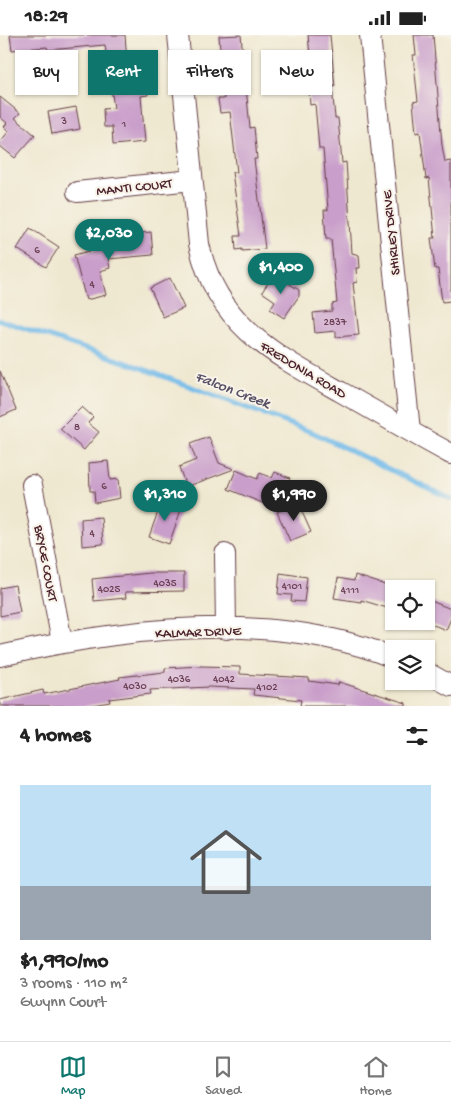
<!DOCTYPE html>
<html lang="en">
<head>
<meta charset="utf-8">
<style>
	:root { --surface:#fff; --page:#f6f6f6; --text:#222; --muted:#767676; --line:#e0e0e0; --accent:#0f766e }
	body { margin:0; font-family:"Gochi Hand",sans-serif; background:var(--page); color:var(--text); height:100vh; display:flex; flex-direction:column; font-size:19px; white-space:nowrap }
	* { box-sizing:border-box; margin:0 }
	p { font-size:16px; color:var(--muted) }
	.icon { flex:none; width:28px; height:28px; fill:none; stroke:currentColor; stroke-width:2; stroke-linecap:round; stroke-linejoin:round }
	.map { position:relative; height:671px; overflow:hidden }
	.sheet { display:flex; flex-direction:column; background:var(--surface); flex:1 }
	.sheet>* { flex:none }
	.banner { position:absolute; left:15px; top:15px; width:421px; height:45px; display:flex; gap:10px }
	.tools { position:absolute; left:385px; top:545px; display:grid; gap:10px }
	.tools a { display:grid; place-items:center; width:50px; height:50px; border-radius:0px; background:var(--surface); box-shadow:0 1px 4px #0004; font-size:25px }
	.price { position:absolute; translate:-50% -42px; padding:0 11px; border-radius:18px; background:var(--accent); color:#fff; font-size:16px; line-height:32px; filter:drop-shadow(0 1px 2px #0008) }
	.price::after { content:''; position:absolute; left:50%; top:30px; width:15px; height:11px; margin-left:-8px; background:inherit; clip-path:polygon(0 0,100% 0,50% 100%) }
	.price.current { background:#222; color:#fff }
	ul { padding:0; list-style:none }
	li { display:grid; align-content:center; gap:10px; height:265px; padding:0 20px }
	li+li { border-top:1px solid var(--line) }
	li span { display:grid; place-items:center; height:155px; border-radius:0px; color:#555 }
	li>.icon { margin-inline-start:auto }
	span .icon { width:90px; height:90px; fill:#fffc; stroke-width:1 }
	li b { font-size:21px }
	h2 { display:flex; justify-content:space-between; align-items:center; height:60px; padding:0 20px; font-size:21px }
	.chip { padding:0 18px; border-radius:0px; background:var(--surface); box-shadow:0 1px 4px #0004; font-size:18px; line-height:45px }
	.chip.current { background:var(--accent); color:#fff }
	.status { display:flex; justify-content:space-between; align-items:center; height:35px; padding:0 25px; background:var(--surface); direction:ltr }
	.status svg { height:14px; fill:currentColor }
	.dock { display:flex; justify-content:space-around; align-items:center; height:70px; border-top:1px solid var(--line); background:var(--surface); font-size:14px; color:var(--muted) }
	.dock a { display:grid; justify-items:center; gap:2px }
	.dock .current { color:var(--accent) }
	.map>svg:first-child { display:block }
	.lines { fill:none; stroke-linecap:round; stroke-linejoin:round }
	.stream { stroke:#71bae9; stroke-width:5 }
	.building { fill:#c99eca }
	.street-casing { stroke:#633d44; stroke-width:22 }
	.street { stroke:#fff; stroke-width:20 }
	.labels { text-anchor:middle; stroke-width:4; stroke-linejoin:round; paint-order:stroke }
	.number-label { font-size:11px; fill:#6a3f53 }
	.street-label { font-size:14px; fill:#4a1f2b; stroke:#f7f3e8 }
	.water-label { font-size:15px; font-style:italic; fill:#564e64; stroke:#f7f3e8 }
</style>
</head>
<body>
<div class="status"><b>18:29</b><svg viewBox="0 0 49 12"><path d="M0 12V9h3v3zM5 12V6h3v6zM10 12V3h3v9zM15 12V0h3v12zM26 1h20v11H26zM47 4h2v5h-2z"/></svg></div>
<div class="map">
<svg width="451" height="671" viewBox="0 0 451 671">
	<rect width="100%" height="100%" fill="#f7f3e8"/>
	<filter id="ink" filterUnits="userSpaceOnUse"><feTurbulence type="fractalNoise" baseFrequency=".02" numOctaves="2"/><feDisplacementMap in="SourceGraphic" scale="10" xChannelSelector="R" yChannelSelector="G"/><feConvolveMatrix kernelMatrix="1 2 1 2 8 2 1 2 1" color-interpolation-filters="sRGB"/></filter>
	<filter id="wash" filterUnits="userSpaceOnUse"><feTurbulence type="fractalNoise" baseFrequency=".0096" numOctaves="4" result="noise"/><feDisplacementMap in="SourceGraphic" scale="20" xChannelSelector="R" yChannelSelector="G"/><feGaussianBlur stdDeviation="1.12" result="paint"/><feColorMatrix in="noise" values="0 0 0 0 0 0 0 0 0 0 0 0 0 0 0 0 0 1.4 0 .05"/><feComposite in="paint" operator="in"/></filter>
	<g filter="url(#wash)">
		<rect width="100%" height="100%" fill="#efe8d0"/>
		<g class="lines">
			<path class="stream" d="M0,285L133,330L314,398L451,464"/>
		</g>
		<g id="blocks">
			<path class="building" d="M10,0H125L127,27L137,26L138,35L145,36L148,60L141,61L145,107L113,110L112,92H104L103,74L114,73L105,10L48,15L47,12L12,15Z
				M241,0L250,93L254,92L257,124H254L265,214L242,216V214L236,215L235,201H241L232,137H237L230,77L220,78L218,64H224L219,1Z
				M308,0H330L335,52H332L335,83H338L342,128L346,127L352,218L359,220L360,233H356L357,247L353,248L359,300L336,302V296L315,298L313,278L332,276V269L337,268L331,204H326L324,175H328L323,114H319L315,69L310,70L309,55L301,56L299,32L311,31Z
				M414,0H433L442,110L445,127L451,126V266L442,267L438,234H435L431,203H435L429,143L426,144L420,97L416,98L413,67L418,66L413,20H416Z
				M0,62L20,78L15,83L35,100L15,123L0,111V107L9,96L4,92L7,88L0,82Z
				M76,72L80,94L52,99L48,77Z
				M30,193L59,212L46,232L17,214Z
				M151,197L153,220L108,224L110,233L100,236L106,260L86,265L74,220L123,207L122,200Z
				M274,239L299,255V261L284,283L270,274L275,266L262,257Z
				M170,243L184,273L163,282L150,253Z
				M0,336L16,375L0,382Z
				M82,372L93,382L88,388L99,397L84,415L60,394Z
				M209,402L219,428L234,434L186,452L179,432L196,425L190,409Z
				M108,426L110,445L118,444L120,463L95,468L94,456H90L89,428Z
				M236,435L257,444L260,438L272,443L275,437L290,443L277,474L228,454Z
				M162,465L182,472L169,509L149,502Z
				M298,468L311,497L290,506L277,477Z
				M101,482L103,509L82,511L81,484Z
				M150,538H184V556L125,557L126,563L94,566L92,544Z
				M280,538L307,542L304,567L291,566L292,560L278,559Z
				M355,540L394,553V575L361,565V567L334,563L338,543L354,546Z
				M15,550L20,577L0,581V553Z
				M426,564L451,574V583L446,595L426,587Z
				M200,631L240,632V639L309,643V646L338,650L339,647L406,668V671H300L301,665L253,660L254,654L209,652L150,655L151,659L109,664L110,667L86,671H0V665L43,655L44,659L120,644L119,642L165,637V633Z"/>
		</g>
	</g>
	<g filter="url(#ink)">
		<use href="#blocks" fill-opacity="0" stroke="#633d44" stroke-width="1"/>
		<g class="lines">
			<defs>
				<path id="street" d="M178,0L199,209C216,290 275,320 341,357C378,378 414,399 451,419
					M370,0L410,396
					M77,157L192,145
					M32,450L62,607
					M225,519L226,594
					M0,621C121,593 275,574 394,623
					M426,637L451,651"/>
			</defs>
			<use href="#street" class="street-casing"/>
			<use href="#street" class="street"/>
		</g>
	</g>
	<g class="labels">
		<g class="number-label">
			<text x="64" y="89">3</text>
			<text x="124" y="92">1</text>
			<text x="37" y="218">6</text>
			<text x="92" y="252">4</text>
			<text x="335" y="290">2837</text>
			<text x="77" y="395">8</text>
			<text x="104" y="454">6</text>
			<text x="92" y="501">4</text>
			<text x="165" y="551">4035</text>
			<text x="292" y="554">4101</text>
			<text x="109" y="557">4025</text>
			<text x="350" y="558">4111</text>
			<text x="179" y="647">4036</text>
			<text x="224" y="647">4042</text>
			<text x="135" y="654">4030</text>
			<text x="267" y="655">4102</text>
		</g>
		<g class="street-label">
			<text transform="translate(134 151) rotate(-6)" y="5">MANTI COURT</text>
			<text transform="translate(390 198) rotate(-96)" y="5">SHIRLEY DRIVE</text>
			<text transform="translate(304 334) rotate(31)" y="5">FREDONIA ROAD</text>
			<text transform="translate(47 528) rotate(79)" y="5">BRYCE COURT</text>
			<text transform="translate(198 596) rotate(-2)" y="5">KALMAR DRIVE</text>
		</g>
		<g class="water-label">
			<text transform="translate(233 354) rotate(21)" y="5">Falcon Creek</text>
		</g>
	</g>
</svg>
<div class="tools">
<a><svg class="icon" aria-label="locate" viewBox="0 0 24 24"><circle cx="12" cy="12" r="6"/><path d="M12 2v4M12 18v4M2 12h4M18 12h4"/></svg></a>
<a><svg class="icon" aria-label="layers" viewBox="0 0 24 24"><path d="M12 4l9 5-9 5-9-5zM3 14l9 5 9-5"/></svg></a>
</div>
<b class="price" style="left:109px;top:226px">$2,030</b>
<b class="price" style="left:281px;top:260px">$1,400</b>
<b class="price" style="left:165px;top:487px">$1,310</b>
<b class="price current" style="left:294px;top:487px">$1,990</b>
<div class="banner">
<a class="chip">Buy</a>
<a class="chip current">Rent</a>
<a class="chip">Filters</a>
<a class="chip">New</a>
</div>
</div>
<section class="sheet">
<h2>4 homes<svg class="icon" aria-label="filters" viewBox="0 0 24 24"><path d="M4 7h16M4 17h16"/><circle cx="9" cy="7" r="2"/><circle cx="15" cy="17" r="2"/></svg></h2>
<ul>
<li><span style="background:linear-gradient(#bfe0f5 65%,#9aa5b1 0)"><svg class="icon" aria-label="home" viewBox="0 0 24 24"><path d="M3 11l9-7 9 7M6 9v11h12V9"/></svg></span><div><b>$1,990/mo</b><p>3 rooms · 110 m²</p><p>Gwynn Court</p></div></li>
</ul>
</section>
<nav class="dock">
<a class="current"><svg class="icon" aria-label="map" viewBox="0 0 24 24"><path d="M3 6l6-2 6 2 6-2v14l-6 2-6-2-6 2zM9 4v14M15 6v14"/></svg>Map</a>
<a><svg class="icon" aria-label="saved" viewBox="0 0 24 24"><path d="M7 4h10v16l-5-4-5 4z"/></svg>Saved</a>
<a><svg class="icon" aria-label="home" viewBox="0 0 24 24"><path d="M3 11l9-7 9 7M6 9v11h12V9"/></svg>Home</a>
</nav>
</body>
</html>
